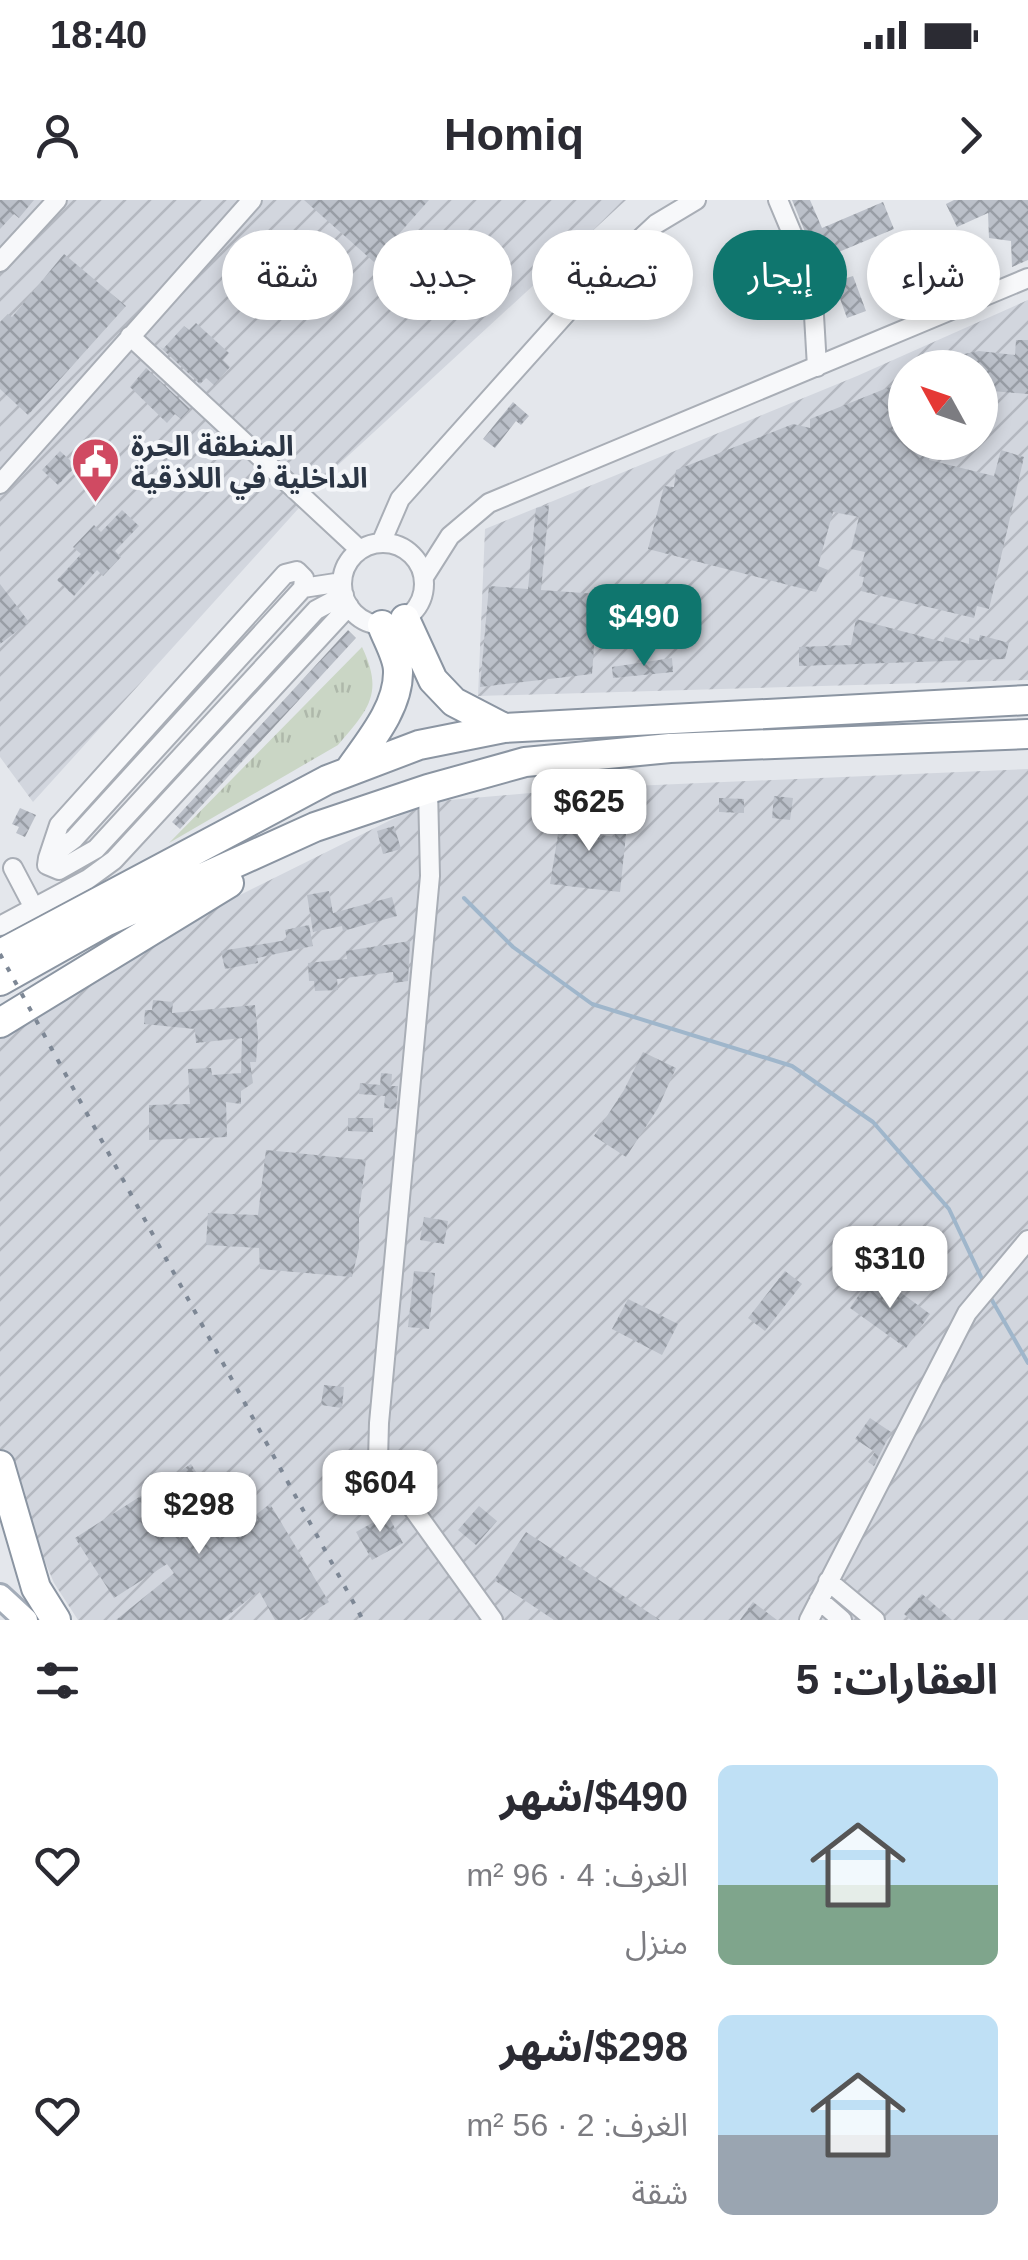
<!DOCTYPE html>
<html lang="ar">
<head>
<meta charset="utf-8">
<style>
	:root { --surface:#fff; --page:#f2f2f3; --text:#2b2b33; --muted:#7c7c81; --accent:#0f766e }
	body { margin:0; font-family:Arial,"Noto Sans Arabic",sans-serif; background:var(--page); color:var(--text); direction:rtl; height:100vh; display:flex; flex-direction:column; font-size:38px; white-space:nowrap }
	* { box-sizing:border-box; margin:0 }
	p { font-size:32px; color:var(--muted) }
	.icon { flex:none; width:55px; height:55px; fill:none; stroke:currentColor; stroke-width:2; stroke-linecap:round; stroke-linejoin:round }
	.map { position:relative; height:1420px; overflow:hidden; direction:ltr }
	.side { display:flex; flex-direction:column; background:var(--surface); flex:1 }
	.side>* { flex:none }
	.hud { position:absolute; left:30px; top:30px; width:970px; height:90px; direction:rtl; display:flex; gap:20px }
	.needle { width:65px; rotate:310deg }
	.controls { position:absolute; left:888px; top:150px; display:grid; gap:20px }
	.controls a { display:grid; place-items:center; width:110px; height:110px; border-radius:50%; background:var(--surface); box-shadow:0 5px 15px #0003; font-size:50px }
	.price { position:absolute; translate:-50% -85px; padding:0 22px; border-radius:20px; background:#fff; color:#222; font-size:32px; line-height:65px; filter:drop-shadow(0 2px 5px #0008) }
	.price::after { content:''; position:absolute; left:50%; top:60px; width:30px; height:22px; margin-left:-15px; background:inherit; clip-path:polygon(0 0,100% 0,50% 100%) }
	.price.selected { background:var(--accent); color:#fff }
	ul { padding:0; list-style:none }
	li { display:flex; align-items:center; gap:30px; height:250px; padding:0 30px }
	li span { display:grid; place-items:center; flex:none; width:280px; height:200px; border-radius:15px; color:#555 }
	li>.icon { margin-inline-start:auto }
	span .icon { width:120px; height:120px; fill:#fffc; stroke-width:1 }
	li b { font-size:42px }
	h2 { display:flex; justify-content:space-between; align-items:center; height:120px; padding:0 30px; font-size:42px }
	.chip { padding:0 35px; border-radius:45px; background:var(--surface); box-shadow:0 5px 15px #0003; font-size:35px; line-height:90px }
	.chip.selected { background:var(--accent); color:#fff }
	.status { display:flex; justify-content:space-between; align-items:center; height:70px; padding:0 50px; background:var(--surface); direction:ltr }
	.status svg { height:28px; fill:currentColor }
	header { display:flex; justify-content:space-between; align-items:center; height:130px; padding:0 30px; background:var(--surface); font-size:45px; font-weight:700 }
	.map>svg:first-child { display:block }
	.industrial { fill:url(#industrial-furrows); fill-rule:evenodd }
	.grass { fill:url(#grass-tufts) }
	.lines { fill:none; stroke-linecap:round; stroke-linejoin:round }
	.stream { stroke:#9fb6cb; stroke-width:4 }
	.building { fill:url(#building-cross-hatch) }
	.minor-casing { stroke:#a9aeb6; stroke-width:22 }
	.major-casing { stroke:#a3acb8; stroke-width:28 }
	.highway-casing { stroke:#8b95a2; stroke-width:32 }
	.minor { stroke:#f7f8fa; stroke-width:18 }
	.major { stroke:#fff; stroke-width:22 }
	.highway { stroke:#fff; stroke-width:28 }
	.rail { stroke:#7d8795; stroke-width:4; stroke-dasharray:5 10; stroke-linecap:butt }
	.labels { text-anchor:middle; stroke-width:8; stroke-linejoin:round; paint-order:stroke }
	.poi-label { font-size:28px; font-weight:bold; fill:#2b3544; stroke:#f4f6f9; text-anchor:start }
</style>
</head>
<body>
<div class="status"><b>18:40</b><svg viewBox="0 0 49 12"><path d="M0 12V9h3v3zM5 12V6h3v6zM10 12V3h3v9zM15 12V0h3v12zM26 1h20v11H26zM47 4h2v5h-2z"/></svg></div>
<header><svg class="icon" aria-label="forward" viewBox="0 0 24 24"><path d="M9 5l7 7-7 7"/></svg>Homiq<svg class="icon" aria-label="person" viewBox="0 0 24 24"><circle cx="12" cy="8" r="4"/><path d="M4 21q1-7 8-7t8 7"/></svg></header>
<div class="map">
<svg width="1028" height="1420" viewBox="0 0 1028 1420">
	<defs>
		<pattern id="industrial-furrows" width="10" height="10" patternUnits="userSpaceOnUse" patternTransform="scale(2.5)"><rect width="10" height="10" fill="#d2d6de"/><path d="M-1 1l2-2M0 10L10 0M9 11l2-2" fill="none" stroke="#b4b8c0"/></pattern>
		<pattern id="grass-tufts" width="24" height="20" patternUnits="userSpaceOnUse" patternTransform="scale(2.5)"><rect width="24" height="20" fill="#cad6c5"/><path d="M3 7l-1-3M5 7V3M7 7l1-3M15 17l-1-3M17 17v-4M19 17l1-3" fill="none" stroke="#aeb8aa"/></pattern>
		<pattern id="building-cross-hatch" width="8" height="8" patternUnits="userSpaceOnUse" patternTransform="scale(2.5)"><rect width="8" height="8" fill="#bbc0c9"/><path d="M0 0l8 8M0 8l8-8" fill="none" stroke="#989da5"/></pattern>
	</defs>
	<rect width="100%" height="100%" fill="#e4e7ec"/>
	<path class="industrial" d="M0,0H626L336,267L33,602L0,557Z
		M1028,100V480L478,496L485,329L857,176ZM905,168H980V242H905Z
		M1028,569V1420H78L54,1383L0,1255V824L200,715L427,602L587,588Z"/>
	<path class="grass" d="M362,447C384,493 369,509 338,545L169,643Z"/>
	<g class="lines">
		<path class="stream" d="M464,698L513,747L592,804L792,866L873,922L949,1009L983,1081
			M989,1095L1028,1163"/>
	</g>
	<path class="building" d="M0,0H34L19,18L14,14L0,29Z
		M304,0H429L374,62Z
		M792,0H810L822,28L883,2L894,29L817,61Z
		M954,0H1028V60L1012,67L1011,41L989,38L988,13L957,27L946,4Z
		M926,38L946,88L924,97L904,48Z
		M64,54L126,106L28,215L0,189V122L8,114L12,117Z
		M853,76L866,111L847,118L834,82Z
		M196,123L229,153L223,160L230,167L214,185L206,178L200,184L159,146L163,149L184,126L189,130Z
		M1016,140H1028V194L980,190V168H944L945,158L979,151L1015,155Z
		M146,168L190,209L181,219L175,214L167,223L130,187Z
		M892,186L905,189V242H934L929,260L994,276L1001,250L1024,257L989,409L977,406L974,418L861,391L864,377L859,376L865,352L851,349L859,317L833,312L818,366L828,370L816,392L648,349L664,286L674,287L676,270L793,224L810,228V219Z
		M513,202L529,216L521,225L516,221L495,248L483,239Z
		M60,251L76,266L58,285L42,270Z
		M549,305L541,390L598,394L592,474L480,487L489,386L528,389L536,308Z
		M122,310L139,326L115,351L121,357L103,376L97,370L74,396L57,380L81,354L73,347L94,325L101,332Z
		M0,384L29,422L0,444Z
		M856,419L943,442L945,437L969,444V438L979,441L980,435L1009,443L1005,459L799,466V447L851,445Z
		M348,430L356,438L180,629L172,622Z
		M672,458L673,472L613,478L612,467Z
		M774,596L793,598L790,620L772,618Z
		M719,598L744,599V613L719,612Z
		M570,606L596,607L595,634L615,637L616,624L627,625L620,692L550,684L559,628L570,629Z
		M20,608L36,615L25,637L16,633L19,627L12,624Z
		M394,626L401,649L383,654L377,631Z
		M329,691L333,713L392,697L397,716L343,731L342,726L313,732L307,695Z
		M309,725L313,746L257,758L258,763L225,769L221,751L287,740L285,730Z
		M410,741L408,781L394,783L393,772L337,779L338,790L315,791L314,781H309L308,763L347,759L346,751Z
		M153,800L173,802L172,813L255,805L258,837L256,862H250L253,883L241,891V904L226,902L227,937L149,940V905L190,904L188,869L211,868L212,875L241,873L242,838L196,843L195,829L144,824L145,810H152Z
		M643,852L676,868L658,908L626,957L594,936L624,890Z
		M381,873L392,874L391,886H398L396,909L384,908L385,896L359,894L360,883L380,885Z
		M348,918H373V932L348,931Z
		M266,950L366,960L359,1012V1048L352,1077L260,1069L259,1048L206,1045L208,1013L258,1015Z
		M424,1017L448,1021L444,1044L420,1040Z
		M414,1071L435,1073L429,1129L408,1127Z
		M785,1071L802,1084L765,1131L748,1118Z
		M874,1073L930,1114L906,1148L850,1108Z
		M628,1099L678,1124L662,1155L612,1129Z
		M324,1185L344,1187L342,1208L321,1205Z
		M870,1218L891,1232L874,1266L868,1262L875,1252L855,1239Z
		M191,1264L234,1331L270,1304L329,1402L299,1420H275L259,1391L222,1420H116L174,1373L167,1364L114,1398L75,1338Z
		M348,1264L357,1290L337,1297L327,1271Z
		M479,1306L497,1321L476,1345L458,1330Z
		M384,1308L403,1343L372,1360L356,1332L374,1322L370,1316Z
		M526,1332L660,1420H554L494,1380Z
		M922,1394L952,1420H911L904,1414Z
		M753,1402L777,1420H740Z"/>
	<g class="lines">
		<defs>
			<path id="minor" d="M778,0L812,81L817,167
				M0,62L57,0
				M130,136L360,350
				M0,284L252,0
				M381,343L400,299L596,80L656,24L696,0
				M342 384a41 41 0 1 1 82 0a41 41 0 1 1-82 0Z
				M424,377L450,336L489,303L1028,78
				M342,382L303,388L74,639L48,658L47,665L59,670L96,649L316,410L344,395
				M428,589L430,676L379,1223L378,1260L493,1420
				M48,658L59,625L285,374L297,371L304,378L303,388
				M13,668L34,708
				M0,726L88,679L114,660L349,406
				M828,1381L875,1420
				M819,1400L842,1420
				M809,1420L967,1113L1028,1040"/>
			<path id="major" d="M0,1396L26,1420"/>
			<path id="highway" d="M405,419L433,480L454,502L504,528
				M348,572C368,543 399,508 398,471C398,457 387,439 382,425
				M0,754L327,580L419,545L504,528L1028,500
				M0,781L105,722L315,627L428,589L525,562L670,548L1028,534
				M0,823L229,683
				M0,1265L36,1388L56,1420"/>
		</defs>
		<use href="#minor" class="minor-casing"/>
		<use href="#major" class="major-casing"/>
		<use href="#highway" class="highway-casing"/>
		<use href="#minor" class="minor"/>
		<use href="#major" class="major"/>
		<use href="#highway" class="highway"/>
		<path class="rail" d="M0,754L363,1420"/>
	</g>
	<defs>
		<symbol id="civic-pin" viewBox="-11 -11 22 30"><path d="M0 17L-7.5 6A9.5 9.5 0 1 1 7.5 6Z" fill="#d04a62" stroke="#f4f6f9"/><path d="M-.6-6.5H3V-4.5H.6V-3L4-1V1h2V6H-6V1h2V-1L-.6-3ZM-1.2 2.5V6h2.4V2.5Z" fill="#fff"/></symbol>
	</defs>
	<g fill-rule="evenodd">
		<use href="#civic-pin" x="68" y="234" width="55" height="75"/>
	</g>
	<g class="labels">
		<g class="poi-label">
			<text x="131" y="256">المنطقة الحرة<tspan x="131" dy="32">الداخلية في اللاذقية</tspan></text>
		</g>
	</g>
</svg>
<div class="controls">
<a><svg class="needle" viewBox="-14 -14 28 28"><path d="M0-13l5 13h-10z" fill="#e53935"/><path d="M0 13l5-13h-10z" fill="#7c7c81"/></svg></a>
</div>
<b class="price selected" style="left:644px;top:469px">$490</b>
<b class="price" style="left:589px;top:654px">$625</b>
<b class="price" style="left:890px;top:1111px">$310</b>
<b class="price" style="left:380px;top:1335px">$604</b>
<b class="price" style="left:199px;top:1357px">$298</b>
<div class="hud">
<a class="chip">شراء</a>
<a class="chip selected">إيجار</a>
<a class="chip">تصفية</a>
<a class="chip">جديد</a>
<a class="chip">شقة</a>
</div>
</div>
<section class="side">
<h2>العقارات: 5<svg class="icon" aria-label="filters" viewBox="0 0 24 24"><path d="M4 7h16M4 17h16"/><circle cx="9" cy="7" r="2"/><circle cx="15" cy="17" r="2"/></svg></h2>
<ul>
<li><span style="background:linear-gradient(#bfe0f5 60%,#7fa58c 0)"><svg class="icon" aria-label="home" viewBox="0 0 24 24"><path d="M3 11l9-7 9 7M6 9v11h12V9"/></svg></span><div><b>$490/شهر</b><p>الغرف: 4 · 96 m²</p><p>منزل</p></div><svg class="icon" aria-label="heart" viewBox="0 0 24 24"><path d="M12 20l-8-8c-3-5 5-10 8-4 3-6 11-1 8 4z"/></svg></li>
<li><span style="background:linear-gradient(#bfe0f5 60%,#9aa5b1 0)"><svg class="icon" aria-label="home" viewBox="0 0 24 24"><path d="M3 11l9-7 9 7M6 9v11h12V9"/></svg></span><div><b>$298/شهر</b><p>الغرف: 2 · 56 m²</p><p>شقة</p></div><svg class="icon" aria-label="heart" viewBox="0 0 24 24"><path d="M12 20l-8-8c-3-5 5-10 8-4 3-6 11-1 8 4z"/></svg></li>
</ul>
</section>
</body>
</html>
